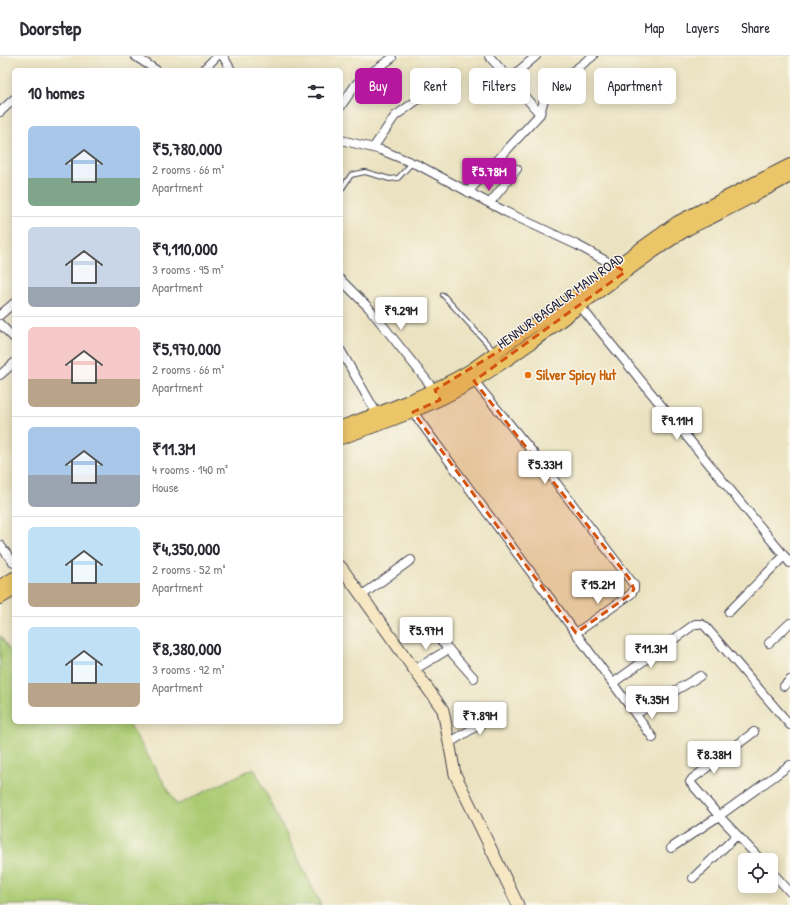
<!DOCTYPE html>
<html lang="en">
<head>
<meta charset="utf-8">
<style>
	:root { --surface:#fff; --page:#f7f7f7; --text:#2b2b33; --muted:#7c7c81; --line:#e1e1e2; --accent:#b5179e }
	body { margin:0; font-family:"Patrick Hand",sans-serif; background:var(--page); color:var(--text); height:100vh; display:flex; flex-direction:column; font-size:15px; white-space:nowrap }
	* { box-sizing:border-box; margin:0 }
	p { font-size:13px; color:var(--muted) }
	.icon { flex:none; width:22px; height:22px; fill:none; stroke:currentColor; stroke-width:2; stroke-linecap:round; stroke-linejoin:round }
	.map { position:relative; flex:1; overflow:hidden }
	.drawer { position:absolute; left:12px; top:12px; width:331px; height:656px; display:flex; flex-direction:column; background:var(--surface); border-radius:6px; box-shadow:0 2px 10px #0003 }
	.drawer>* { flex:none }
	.banner { position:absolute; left:355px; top:12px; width:375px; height:36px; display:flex; gap:8px }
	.tools { position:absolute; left:738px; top:797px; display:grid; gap:8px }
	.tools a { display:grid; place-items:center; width:40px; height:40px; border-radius:6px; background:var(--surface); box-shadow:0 2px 10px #0003; font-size:20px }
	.price { position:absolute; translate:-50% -34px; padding:0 9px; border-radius:4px; background:#fff; color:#222; font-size:13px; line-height:26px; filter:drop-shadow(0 1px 2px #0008) }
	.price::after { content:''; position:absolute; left:50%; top:24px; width:12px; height:9px; margin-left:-6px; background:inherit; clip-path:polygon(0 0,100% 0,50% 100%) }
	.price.on { background:var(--accent); color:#fff }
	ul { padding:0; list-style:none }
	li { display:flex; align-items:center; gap:12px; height:100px; padding:0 16px }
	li+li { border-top:1px solid var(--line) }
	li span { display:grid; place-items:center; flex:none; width:112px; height:80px; border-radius:6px; color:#555 }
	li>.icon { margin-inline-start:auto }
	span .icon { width:48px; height:48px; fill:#fffc; stroke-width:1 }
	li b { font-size:17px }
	h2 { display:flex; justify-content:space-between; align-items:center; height:48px; padding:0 16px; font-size:17px }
	.tag { padding:0 14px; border-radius:6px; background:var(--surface); box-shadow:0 2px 10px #0003; font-size:14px; line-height:36px }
	.tag.on { background:var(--accent); color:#fff }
	header { display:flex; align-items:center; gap:24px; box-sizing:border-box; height:56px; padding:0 20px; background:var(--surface); border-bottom:1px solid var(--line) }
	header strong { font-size:19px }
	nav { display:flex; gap:22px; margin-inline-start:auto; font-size:14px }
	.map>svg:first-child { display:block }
	.green { fill:#abcb72; stroke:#667656 }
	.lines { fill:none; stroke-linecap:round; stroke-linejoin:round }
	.lane-casing { stroke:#403f4f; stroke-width:6 }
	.street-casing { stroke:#403f4f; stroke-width:10 }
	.secondary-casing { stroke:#403f4f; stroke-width:13 }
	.primary-casing { stroke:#403f4f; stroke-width:14 }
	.lane { stroke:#fff; stroke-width:4 }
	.street { stroke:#fff; stroke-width:8 }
	.secondary { stroke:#f7e8c3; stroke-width:11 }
	.primary { stroke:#ebc669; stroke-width:12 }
	.marked { fill:#d45411; fill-opacity:0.2; stroke:#d45411; stroke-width:3; stroke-dasharray:8 5; stroke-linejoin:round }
	.food-dot { fill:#e8710a; stroke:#fbf7ec; stroke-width:1.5 }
	.labels { text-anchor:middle; stroke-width:3; stroke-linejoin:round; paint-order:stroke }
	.street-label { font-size:14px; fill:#22223b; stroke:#fbf7ec }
	.food-label { font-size:14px; font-weight:bold; fill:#c56008; stroke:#fbf7ec; text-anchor:start }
</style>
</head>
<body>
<header>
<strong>Doorstep</strong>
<nav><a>Map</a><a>Layers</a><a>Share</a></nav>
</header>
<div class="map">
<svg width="790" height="849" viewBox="0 0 790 849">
	<rect width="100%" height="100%" fill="#fbf7ec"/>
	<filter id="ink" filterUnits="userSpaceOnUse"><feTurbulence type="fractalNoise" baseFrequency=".025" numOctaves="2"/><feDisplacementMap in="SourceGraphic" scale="8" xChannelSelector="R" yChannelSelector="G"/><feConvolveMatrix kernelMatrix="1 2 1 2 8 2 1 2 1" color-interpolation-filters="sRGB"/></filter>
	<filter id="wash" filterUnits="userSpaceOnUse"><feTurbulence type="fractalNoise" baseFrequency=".012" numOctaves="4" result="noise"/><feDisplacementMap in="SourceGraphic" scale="16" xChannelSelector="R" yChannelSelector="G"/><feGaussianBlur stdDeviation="0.9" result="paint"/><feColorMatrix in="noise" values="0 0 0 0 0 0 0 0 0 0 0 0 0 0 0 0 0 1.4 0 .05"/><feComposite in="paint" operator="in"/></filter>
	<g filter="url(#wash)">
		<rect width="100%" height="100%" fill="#eae2c0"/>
		<path class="green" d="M0,579L14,602V666H128L177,749L254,712L321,849H0Z"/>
	</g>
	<g filter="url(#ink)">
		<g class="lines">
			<defs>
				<path id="lane" d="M341,134L351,119L365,116L390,123L398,122L412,107
					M443,239L494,295"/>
				<path id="street" d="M135,0L156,14
					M223,0L231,14
					M203,14L217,0
					M509,23L536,0
					M341,50L356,28L362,23L392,2
					M0,56L14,43
					M540,58L545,40L551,32L593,0
					M341,84L381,94L420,110L506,156L577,189L619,212
					M373,92L395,60L454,18
					M468,136L540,58L489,0
					M490,147L517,113
					M341,224L369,252L436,336
					M580,250L790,507
					M0,259L14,247
					M0,268L14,282
					M341,295L377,358
					M0,319L14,307
					M474,325L535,399L634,529V533L631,538L576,577
					M413,356L653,682
					M0,489L14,507
					M361,540L411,504
					M729,556L784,500
					M429,571L474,622
					M769,587L790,567
					M414,614L449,593
					M613,627L695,568H701L705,570L790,669
					M784,630L790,624
					M636,658L700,620
					M754,676L692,723L690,726L719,760L761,804
					M449,687L500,656
					M671,792L719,760L790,709
					M771,815L790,836
					M693,822L737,779"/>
				<path id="secondary" d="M341,511L443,654L455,718L518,849"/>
				<path id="primary" d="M341,371C386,355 430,338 471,314L678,166L790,109
					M341,382C387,366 432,350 474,325C548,280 612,220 686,174C696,168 707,164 718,158C742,146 766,133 790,120
					M0,530L14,522
					M0,542L14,534"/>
			</defs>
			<use href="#lane" class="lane-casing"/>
			<use href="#street" class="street-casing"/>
			<use href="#secondary" class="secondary-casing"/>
			<use href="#primary" class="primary-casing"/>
			<use href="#lane" class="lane"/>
			<use href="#street" class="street"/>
			<use href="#secondary" class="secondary"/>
			<use href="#primary" class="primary"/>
		</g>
	</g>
	<path class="marked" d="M616,210L625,216L474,325L629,522L634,533L631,538L576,577L413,356L440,344L435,334L496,297Z"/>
	<circle class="food-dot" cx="528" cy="319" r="4"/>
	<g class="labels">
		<g class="street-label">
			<text transform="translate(560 245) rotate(-36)" y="5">HENNUR BAGALUR MAIN ROAD</text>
		</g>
		<g class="food-label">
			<text x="536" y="324">Silver Spicy Hut</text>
		</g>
	</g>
</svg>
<div class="tools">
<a><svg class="icon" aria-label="locate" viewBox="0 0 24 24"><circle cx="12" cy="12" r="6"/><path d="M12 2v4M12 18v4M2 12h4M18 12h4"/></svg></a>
</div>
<b class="price on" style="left:489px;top:136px">₹5.78M</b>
<b class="price" style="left:401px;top:275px">₹9.29M</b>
<b class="price" style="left:677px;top:385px">₹9.11M</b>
<b class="price" style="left:545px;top:429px">₹5.33M</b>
<b class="price" style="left:598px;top:549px">₹15.2M</b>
<b class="price" style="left:426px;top:595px">₹5.97M</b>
<b class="price" style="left:651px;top:613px">₹11.3M</b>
<b class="price" style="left:652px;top:664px">₹4.35M</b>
<b class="price" style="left:480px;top:680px">₹7.89M</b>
<b class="price" style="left:714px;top:719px">₹8.38M</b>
<div class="banner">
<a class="tag on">Buy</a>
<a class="tag">Rent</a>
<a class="tag">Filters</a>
<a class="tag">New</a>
<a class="tag">Apartment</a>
</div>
<section class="drawer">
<h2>10 homes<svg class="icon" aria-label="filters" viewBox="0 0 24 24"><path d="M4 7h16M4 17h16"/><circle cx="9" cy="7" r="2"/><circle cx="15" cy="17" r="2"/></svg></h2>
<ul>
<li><span style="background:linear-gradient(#a9c7e8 65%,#7fa58c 0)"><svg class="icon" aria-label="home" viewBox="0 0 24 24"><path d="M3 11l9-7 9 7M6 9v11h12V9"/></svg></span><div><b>₹5,780,000</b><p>2 rooms · 66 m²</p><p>Apartment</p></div></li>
<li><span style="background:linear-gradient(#c9d6e8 75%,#9aa5b1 0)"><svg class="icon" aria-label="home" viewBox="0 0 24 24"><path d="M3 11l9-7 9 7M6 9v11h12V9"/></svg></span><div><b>₹9,110,000</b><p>3 rooms · 95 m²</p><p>Apartment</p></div></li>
<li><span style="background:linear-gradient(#f6c9c9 65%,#b9a48a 0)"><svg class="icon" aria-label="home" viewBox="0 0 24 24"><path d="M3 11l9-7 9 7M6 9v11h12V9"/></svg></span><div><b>₹5,970,000</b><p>2 rooms · 66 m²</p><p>Apartment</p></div></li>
<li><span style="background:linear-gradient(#a9c7e8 60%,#9aa5b1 0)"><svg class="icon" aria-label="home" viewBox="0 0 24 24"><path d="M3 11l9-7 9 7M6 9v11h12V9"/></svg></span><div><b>₹11.3M</b><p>4 rooms · 140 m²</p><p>House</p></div></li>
<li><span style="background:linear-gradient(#bfe0f5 70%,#b9a48a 0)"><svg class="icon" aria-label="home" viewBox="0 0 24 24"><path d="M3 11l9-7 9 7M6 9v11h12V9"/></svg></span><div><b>₹4,350,000</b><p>2 rooms · 52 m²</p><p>Apartment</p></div></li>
<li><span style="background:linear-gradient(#bfe0f5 70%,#b9a48a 0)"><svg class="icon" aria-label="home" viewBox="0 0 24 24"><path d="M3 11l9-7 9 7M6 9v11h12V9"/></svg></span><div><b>₹8,380,000</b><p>3 rooms · 92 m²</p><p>Apartment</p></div></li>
</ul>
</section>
</div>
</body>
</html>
